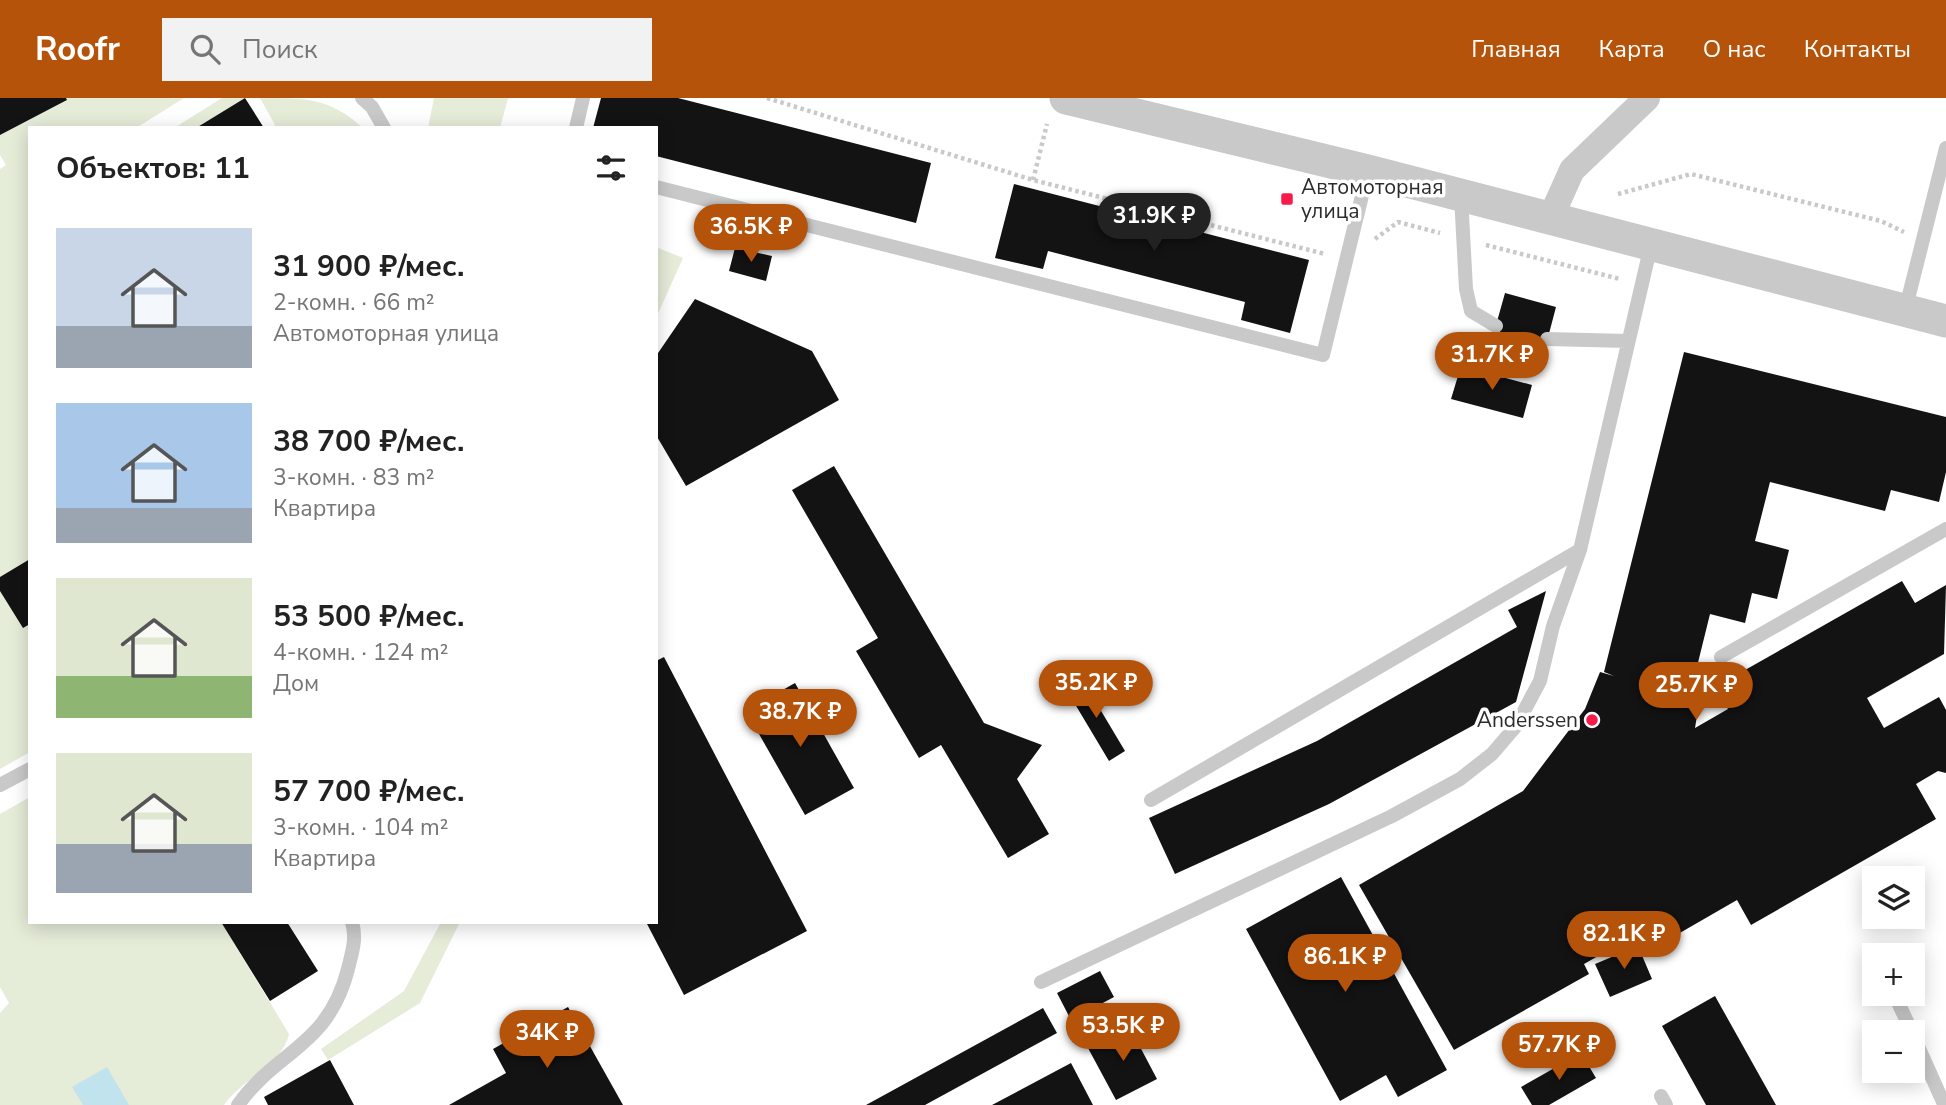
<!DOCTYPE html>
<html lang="ru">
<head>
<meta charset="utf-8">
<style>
	:root { --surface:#fff; --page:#f2f2f2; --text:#222; --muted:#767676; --accent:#b45309 }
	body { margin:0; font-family:"Nunito Sans",sans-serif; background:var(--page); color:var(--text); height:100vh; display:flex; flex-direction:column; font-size:26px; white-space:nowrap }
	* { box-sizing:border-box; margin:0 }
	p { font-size:23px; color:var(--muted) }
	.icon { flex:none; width:38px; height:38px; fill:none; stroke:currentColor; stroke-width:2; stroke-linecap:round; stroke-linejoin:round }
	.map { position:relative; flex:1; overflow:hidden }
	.drawer { position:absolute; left:28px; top:28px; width:630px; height:798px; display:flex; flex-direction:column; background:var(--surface); border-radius:0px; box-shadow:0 4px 18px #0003 }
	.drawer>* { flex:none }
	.fabs { position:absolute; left:1862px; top:768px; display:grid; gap:14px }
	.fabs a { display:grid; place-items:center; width:63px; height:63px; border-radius:0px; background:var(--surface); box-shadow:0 4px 18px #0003; font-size:35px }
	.price { position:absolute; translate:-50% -60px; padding:0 16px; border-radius:24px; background:var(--accent); color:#fff; font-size:23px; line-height:46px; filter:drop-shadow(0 2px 4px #0008) }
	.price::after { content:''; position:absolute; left:50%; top:42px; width:21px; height:16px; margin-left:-10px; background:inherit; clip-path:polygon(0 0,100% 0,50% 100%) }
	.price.selected { background:#222; color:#fff }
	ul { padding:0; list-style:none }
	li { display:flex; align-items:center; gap:21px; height:175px; padding:0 28px }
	li span { display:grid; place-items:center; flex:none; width:196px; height:140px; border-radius:0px; color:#555 }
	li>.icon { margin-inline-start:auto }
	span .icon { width:84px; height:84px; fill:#fffc; stroke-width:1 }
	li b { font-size:30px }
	h2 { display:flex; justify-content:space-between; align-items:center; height:84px; padding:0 28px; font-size:30px }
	header { display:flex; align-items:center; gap:42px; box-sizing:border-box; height:98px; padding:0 35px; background:var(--accent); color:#fff }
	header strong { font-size:33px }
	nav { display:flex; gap:38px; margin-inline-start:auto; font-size:24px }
	.search { width:490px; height:63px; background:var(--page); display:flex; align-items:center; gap:18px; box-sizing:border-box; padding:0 24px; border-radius:0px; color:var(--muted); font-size:26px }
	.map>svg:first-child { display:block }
	.green { fill:#e5ecd8 }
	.water { fill:#c1e3ee }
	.building { fill:#131313 }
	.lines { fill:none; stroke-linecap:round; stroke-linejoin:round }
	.path { stroke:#c9c9c9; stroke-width:4.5; stroke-dasharray:3.5 3.5; stroke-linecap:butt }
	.service { stroke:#c9c9c9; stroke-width:14 }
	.minor { stroke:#c9c9c9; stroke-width:26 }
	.tertiary { stroke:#c9c9c9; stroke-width:33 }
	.poi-dot { fill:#f61b4b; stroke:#fff; stroke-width:2.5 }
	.labels { text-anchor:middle; stroke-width:7; stroke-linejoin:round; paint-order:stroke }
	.poi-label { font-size:21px; fill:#2c2c2c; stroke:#fff; text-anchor:start }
</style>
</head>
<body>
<header>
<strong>Roofr</strong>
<div class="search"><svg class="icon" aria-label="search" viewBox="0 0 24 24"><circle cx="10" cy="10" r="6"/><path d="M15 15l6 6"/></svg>Поиск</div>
<nav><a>Главная</a><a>Карта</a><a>О нас</a><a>Контакты</a></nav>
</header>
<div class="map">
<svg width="1946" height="1007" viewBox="0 0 1946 1007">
	<rect width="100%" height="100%" fill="#fff"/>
	<path class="green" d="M66,0H184L136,30H30V654L0,671V71L6,67L0,57V37L66,3Z
		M222,0H245L196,30H174Z
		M260,0C307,0 330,0 363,30H271L275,27Z
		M434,0H508L500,30H428Z
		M656,149L683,160L656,220Z
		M30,699V824H221L289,936C282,967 242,981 224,1007H0V915L9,905L0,889V716Z
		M441,824H460L420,905L328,962L321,951L404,893Z"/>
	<path class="water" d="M107,969L129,1007H83L72,989Z"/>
	<path class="building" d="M0,0H66L67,2L0,37Z
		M245,0L264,30H196Z
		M601,0H678L931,65L916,125L656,58V30H593Z
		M1014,86L1309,162L1290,235L1241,222L1245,204L1048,153L1043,171L995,160Z
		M735,150L772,158L766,183L729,173Z
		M1505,195L1556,209L1541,266L1489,252Z
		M695,201L812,253L839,302L686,388L656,337V258Z
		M1684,254L1946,319V374L1939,404L1891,392L1885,413L1770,384L1755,443L1789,452L1777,501L1752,495L1745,525L1710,516L1690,597L1700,599L1695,630L1728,611L1715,589L1902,483L1915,505L1946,487L1944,556L1867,600L1884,630L1939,599L1946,612V675L1938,673L1916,686L1936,721L1751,827L1737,802L1652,851L1642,833L1584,866L1589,876L1454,952L1359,787L1523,693L1585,611L1600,574L1614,578L1604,574Z
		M1461,268L1532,287L1523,320L1451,301Z
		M834,368L984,625L1042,647L1017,681L1049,736L1008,760L941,647L919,660L856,553L878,540L792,392Z
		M30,461V526L23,530L0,493V479Z
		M1546,493L1516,604L1329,706L1175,776L1149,720L1317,643L1517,529L1508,512Z
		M664,559L807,833L684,897L646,824H656V563Z
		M1082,581L1125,653L1109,663L1066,591Z
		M795,585L854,690L805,717L746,613Z
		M1341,779L1447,972L1398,999L1386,977L1340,1003L1246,831Z
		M221,824H287L318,873L270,903Z
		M1638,848L1652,881L1610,899L1595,866Z
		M1100,873L1114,899L1071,922L1057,895Z
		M1715,898L1776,1007H1706L1662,928Z
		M568,909L623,1007H449L506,975L493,951Z
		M1043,910L1057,935L925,1007H866Z
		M1129,928L1157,981L1116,1002L1088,950Z
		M1581,955L1596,980L1549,1007H1532L1521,989Z
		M330,962L354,1007H268L264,999Z
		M1071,965L1093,1007H992Z"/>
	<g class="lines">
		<path class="path" d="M767,0L1033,82L1325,156
			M1033,82L1047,26
			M1618,96L1691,76L1881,123L1904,134
			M1375,141L1398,124L1440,135
			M1486,147L1620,181"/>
		<path class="service" d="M362,0L372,9L384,30
			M576,30L583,0
			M656,89L1323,257L1368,73
			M1461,98L1466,191L1471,213L1496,228
			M1905,213L1946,50
			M1547,241L1628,243
			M1721,559L1946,431
			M0,687L30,671
			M1151,702L1580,452L1651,147
			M1041,884L1392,718L1460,681L1492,656L1516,628L1540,583L1553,528L1580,452
			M1894,896L1912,934
			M1913,937L1943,1004
			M1661,998L1666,1007
			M238,1007C278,951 328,949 348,871C352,854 357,841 352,824"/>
		<path class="minor" d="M1550,121L1572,72L1647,0"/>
		<path class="tertiary" d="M1066,0L1368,73L1946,223"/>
	</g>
	<g class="poi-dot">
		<rect x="1280" y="94" width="14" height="14" rx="3.5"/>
		<circle cx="1592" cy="622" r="7"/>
	</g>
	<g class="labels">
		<g class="poi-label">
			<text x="1301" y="96">Автомоторная<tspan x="1301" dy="24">улица</tspan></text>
			<text x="1578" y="629" text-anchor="end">Anderssen</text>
		</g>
	</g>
</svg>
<div class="fabs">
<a><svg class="icon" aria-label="layers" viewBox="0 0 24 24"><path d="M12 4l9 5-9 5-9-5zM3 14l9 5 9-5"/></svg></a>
<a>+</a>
<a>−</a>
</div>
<b class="price selected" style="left:1154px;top:155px">31.9K ₽</b>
<b class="price" style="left:751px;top:166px">36.5K ₽</b>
<b class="price" style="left:1492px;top:294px">31.7K ₽</b>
<b class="price" style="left:1096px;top:622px">35.2K ₽</b>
<b class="price" style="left:1696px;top:624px">25.7K ₽</b>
<b class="price" style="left:800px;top:651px">38.7K ₽</b>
<b class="price" style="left:1624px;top:873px">82.1K ₽</b>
<b class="price" style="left:1345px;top:896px">86.1K ₽</b>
<b class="price" style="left:1123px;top:965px">53.5K ₽</b>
<b class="price" style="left:547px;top:972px">34K ₽</b>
<b class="price" style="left:1559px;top:984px">57.7K ₽</b>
<section class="drawer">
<h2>Объектов: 11<svg class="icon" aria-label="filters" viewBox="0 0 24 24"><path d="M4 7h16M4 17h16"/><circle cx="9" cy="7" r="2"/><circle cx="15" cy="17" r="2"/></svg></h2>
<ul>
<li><span style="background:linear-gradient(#c9d6e8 70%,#9aa5b1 0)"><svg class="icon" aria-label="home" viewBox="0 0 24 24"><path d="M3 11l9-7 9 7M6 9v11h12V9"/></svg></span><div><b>31 900 ₽/мес.</b><p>2-комн. · 66 m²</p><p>Автомоторная улица</p></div></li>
<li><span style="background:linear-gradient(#a9c7e8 75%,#9aa5b1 0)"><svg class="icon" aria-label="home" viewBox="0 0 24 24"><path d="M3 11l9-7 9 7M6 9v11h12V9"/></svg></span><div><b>38 700 ₽/мес.</b><p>3-комн. · 83 m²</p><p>Квартира</p></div></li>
<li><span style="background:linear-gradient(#dfe7d0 70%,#8fb573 0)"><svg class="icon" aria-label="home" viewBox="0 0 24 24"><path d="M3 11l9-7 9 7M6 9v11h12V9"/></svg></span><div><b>53 500 ₽/мес.</b><p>4-комн. · 124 m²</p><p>Дом</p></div></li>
<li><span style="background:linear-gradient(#dfe7d0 65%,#9aa5b1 0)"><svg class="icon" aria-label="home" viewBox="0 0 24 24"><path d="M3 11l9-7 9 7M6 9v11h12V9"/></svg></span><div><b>57 700 ₽/мес.</b><p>3-комн. · 104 m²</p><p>Квартира</p></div></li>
</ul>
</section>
</div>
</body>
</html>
